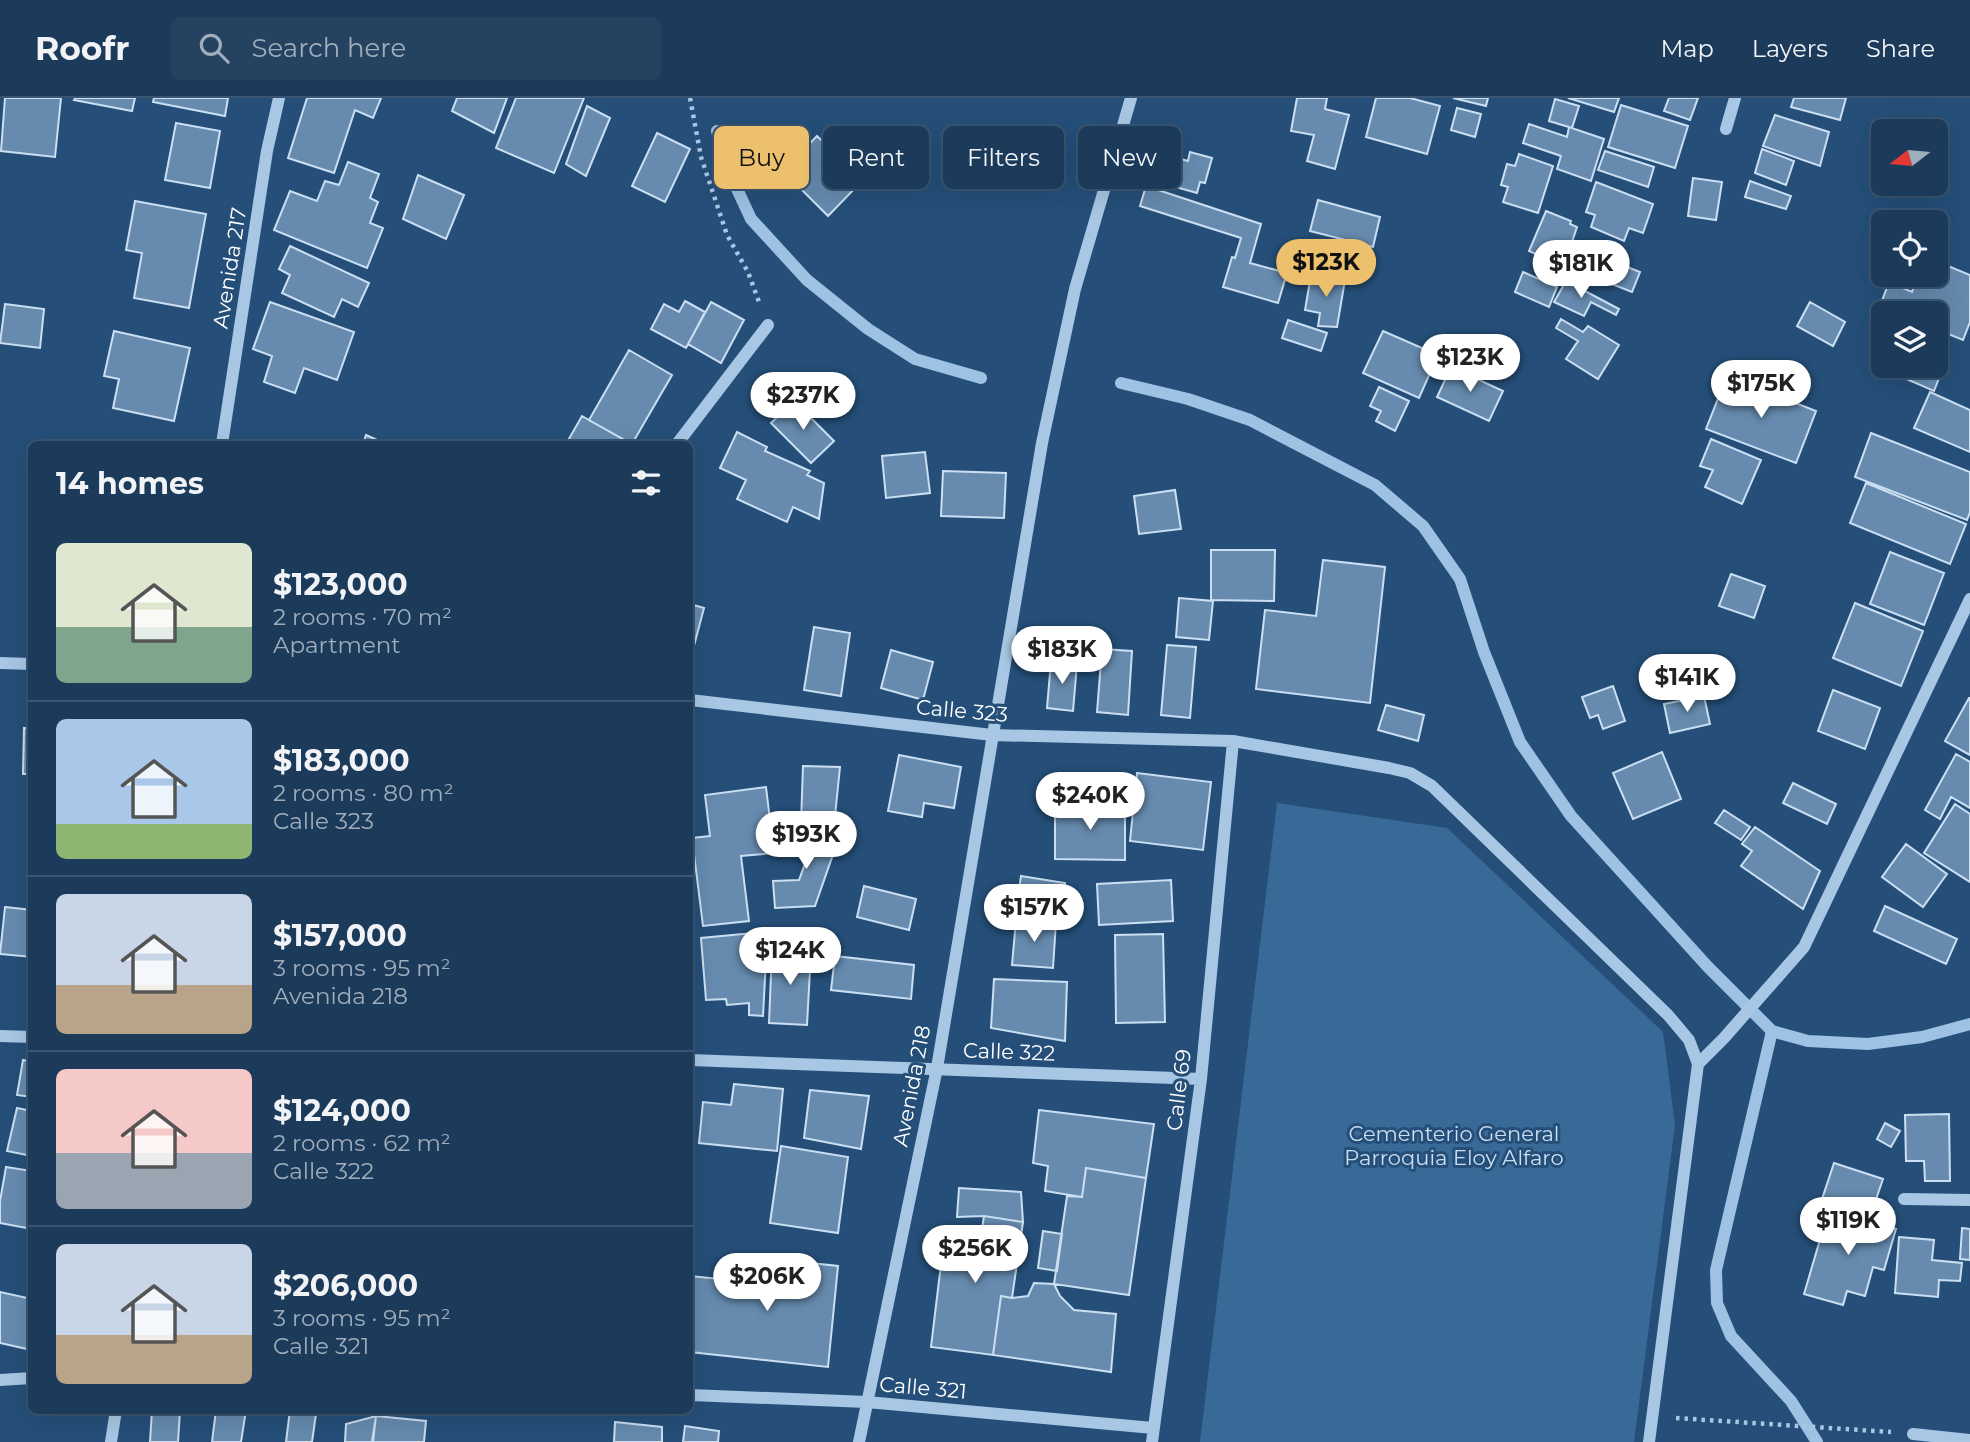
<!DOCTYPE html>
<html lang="en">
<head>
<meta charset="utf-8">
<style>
	:root { --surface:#1c3b5b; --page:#254261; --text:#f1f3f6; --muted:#a0adbb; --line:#3a5571; --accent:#edc06d }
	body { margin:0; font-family:Montserrat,sans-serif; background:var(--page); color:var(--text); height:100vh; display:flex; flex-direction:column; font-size:26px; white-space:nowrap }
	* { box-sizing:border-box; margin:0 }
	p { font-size:23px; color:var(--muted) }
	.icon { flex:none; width:38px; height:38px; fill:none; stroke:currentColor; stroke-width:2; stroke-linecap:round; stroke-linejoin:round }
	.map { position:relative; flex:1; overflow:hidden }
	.sheet { position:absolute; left:28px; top:343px; width:665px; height:973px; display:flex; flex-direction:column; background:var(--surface); border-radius:10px; box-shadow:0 7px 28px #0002,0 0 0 2px var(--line) }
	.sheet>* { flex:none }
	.guide { position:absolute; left:714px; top:28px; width:665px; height:63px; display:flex; gap:14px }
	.needle { width:46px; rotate:254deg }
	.fabs { position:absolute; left:1871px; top:21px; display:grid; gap:14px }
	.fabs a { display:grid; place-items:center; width:77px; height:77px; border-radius:10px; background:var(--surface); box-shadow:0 7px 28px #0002,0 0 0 2px var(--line); font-size:35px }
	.price { position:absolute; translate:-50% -60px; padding:0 16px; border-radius:24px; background:#fff; color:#222; font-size:23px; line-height:46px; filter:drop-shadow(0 2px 4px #0008) }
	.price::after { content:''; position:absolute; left:50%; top:42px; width:21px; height:16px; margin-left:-10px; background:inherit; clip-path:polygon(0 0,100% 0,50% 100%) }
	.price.active { background:var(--accent); color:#111 }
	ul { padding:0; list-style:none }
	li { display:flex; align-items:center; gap:21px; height:175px; padding:0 28px }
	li+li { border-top:2px solid var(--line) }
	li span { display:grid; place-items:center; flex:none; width:196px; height:140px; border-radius:10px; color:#555 }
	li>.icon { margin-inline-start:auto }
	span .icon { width:84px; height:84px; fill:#fffc; stroke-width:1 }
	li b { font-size:30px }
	h2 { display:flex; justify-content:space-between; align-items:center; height:84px; padding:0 28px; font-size:30px }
	.tag { padding:0 24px; border-radius:10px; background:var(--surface); box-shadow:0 7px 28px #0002,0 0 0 2px var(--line); font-size:24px; line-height:63px }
	.tag.active { background:var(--accent); color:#111 }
	header { display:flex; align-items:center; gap:42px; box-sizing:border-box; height:98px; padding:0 35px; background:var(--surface); border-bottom:2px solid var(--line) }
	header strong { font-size:33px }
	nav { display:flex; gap:38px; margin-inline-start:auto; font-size:24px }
	.search { width:490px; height:63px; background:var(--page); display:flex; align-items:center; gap:18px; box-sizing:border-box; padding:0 24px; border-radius:10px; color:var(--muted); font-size:26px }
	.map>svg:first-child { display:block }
	.green { fill:#396a97 }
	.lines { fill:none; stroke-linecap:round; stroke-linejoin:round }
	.stream { stroke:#9dc2e4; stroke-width:12 }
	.building { fill:#668baf; stroke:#cbdff3; stroke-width:2 }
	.path { stroke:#a8c7e4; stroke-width:4.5; stroke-dasharray:3.5 5; stroke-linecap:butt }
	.minor { stroke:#a8c7e4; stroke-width:12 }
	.labels { text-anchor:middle; stroke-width:6; stroke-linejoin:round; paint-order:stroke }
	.street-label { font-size:21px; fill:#fff; stroke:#254f79 }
	.park-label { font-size:21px; fill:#cbdff3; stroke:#254f79 }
</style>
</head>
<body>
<header>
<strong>Roofr</strong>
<div class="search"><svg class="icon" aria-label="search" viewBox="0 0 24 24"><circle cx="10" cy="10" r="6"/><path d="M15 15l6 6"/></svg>Search here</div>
<nav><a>Map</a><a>Layers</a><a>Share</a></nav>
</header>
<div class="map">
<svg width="1970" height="1344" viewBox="0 0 1970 1344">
	<rect width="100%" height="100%" fill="#254f79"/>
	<path class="green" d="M1277,705L1447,730L1663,934L1675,1027L1634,1344H1200Z"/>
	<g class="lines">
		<path class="stream" d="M717,33L731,78L751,121L807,182L868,231L915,261L981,280
			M1121,285L1188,301L1250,322L1375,387L1423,428L1460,481L1484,554L1520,644L1571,718L1708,869L1772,933L1808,943L1868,946L1922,939L1970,926
			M1772,933L1716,1172L1717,1205L1731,1238L1791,1303L1817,1344"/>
	</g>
	<path class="building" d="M5,0H61L55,59L1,53Z
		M75,0H135L132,13L74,2Z
		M154,0H228L225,18L153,4Z
		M307,0H381L373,20L355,12L334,75L288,60Z
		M457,0H507L494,35L452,13Z
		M516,0H584L554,75L496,50Z
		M1297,0H1327L1325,11L1349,17L1335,71L1307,63L1314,37L1291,33Z
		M1376,0H1410L1440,8L1427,56L1366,39Z
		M1453,0H1488L1486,8Z
		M1568,0H1619L1614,14Z
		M1669,0H1698L1690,22L1664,13Z
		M1794,0H1846L1840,22L1791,9Z
		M1555,1L1579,8L1572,30L1549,23Z
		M1621,7L1688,28L1675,70L1608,49Z
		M587,8L610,20L586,78L566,66Z
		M1457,10L1481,16L1475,39L1451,32Z
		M1775,17L1829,34L1820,68L1763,48Z
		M176,25L220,33L210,90L165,82Z
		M1529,26L1567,39L1569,29L1604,41L1591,83L1557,71L1561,58L1523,45Z
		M657,35L690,51L665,104L632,88Z
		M817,38L862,83L828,118L783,73Z
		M1762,51L1794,63L1786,87L1755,75Z
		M1152,53L1188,63L1190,54L1212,60L1205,85L1200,84L1197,95L1144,80Z
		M1605,53L1654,69L1648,89L1598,72Z
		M1519,56L1553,68L1538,115L1503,104L1508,89L1501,87L1507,66L1515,68Z
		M348,64L379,76L370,100L378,104L370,125L383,130L367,170L274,132L290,93L317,103L325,83L339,87Z
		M418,77L464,97L446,141L403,121Z
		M1693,80L1722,84L1716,122L1688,118Z
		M1750,83L1791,98L1786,111L1745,99Z
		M1596,84L1653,106L1643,135L1629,130L1624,143L1591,129L1595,117L1586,114Z
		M1146,88L1261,126L1250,165L1287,175L1278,205L1223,189L1232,159L1235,160L1241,140L1140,108Z
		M1318,102L1380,119L1373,149L1310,133Z
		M135,103L206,116L189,210L134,200L142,155L126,152Z
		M1546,113L1571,123L1570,126L1577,129L1570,150L1563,148L1556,165L1529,153Z
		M290,148L369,185L358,209L342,201L334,219L282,195L290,177L279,171Z
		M1580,150L1640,174L1632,194L1573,171Z
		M1936,163L1970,177V224L1963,242L1936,231V215H1897L1880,208L1889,184L1912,194L1915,185L1903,182L1905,177H1936Z
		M1523,174L1557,189L1549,209L1515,194Z
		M1311,177L1345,182L1337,229L1318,228L1320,215L1305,212Z
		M1566,183L1619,211L1616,217L1591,204L1584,218L1554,204Z
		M685,203L705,214L686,250L651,231L664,206L679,214Z
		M270,204L354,234L337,282L304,270L295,295L264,284L272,258L253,251Z
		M711,204L744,222L721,265L688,246Z
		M1810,204L1845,224L1833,248L1797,228Z
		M5,206L44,211L40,250L0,245Z
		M1561,221L1583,234L1588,228L1619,247L1598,281L1566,261L1578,243L1556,230Z
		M1288,222L1327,235L1321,253L1282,240Z
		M114,233L190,250L174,323L113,310L119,281L104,278Z
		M1383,233L1438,257L1419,300L1363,275Z
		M629,252L672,277L632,346L589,322Z
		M1936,261L1945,265L1934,293L1881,270L1883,265V268H1936Z
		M1451,269L1503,293L1489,323L1437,299Z
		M1727,278L1816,313L1796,365L1706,331Z
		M1379,289L1409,303L1395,333L1376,323L1381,313L1370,308Z
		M1930,294L1970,312V354L1914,330Z
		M794,303L834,343L811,365L771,325Z
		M582,318L631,346H566Z
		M737,334L767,349L765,353L810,373L807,377L824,385L819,421L793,409L787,424L737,401L746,382L720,370Z
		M1871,335L1970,374V414L1967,422L1855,379Z
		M366,337L386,346H363Z
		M1711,341L1761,362L1742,406L1705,389L1713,372L1700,368Z
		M925,354L930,395L886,400L882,358Z
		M943,373L1006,375L1004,420L941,418Z
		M1866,385L1966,426L1950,466L1850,425Z
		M1175,392L1181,431L1139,436L1134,398Z
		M1211,452H1275L1274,503L1211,502Z
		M1890,454L1944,475L1924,527L1870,506Z
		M1323,462L1385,469L1370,605L1256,591L1265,512L1316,518Z
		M1731,476L1765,488L1754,520L1719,508Z
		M1179,500L1213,503L1209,542L1176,539Z
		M1855,505L1923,533L1901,588L1833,560Z
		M690,506L704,510L690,563Z
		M814,529L850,535L841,598L804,592Z
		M1167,547L1196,549L1190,620L1161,617Z
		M1102,551L1132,553L1128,617L1097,614Z
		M891,552L933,564L923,602L881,590Z
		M1051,563L1077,566L1073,613L1047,610Z
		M1613,588L1625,623L1603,631L1598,617L1590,620L1582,599Z
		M1833,592L1880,610L1865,651L1818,633Z
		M1704,598L1710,626L1670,635L1664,606Z
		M1969,600H1970V657L1945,643Z
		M1386,607L1424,617L1418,643L1378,632Z
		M24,630L32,631V676H23Z
		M1662,654L1681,701L1633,721L1613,675Z
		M1956,656L1970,664V710L1951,699L1940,721L1925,712Z
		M899,657L961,669L954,710L924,705L922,719L888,713Z
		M803,668L840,669L834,728L801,725Z
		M1137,675L1211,684L1203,752L1130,743Z
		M1793,685L1836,706L1827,726L1783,705Z
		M766,689L774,755L741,758L749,823L703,828L692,740L710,738L705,697Z
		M1055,706L1125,707V762L1055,761Z
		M1955,706L1970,716V784L1924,755Z
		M1724,712L1750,729L1741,742L1715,725Z
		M1755,729L1820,773L1803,811L1741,768L1752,753L1742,746Z
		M795,730L837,745L815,808L775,810L773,783L799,782L807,760L787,752Z
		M1906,746L1947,776L1923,809L1882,779Z
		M1021,778L1065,785L1061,813L1017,805Z
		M1171,782L1173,823L1099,827L1097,786Z
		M864,788L916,801L909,832L857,819Z
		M1885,808L1957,841L1946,866L1874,833Z
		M5,809L32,812V859L0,856Z
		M1016,822L1056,824L1053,870L1012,867Z
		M753,835L754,842L767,843L763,918L749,917V905L727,907L726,901L706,902L701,840Z
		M1163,836L1165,924L1116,925L1115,837Z
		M772,852L811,854L807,927L769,925Z
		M835,858L914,867L911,901L831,892Z
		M994,881L1067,884L1065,943L991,930Z
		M23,962L32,964V999L17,997Z
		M734,986L783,991L777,1053L699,1045L703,1004L731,1007Z
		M810,992L869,998L861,1051L804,1040Z
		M17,1010L32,1013V1058L7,1053Z
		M1039,1012L1154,1026L1146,1080L1086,1070L1082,1099L1045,1093L1048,1068L1033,1065Z
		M1949,1016L1950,1083H1925L1924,1063H1906L1905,1017Z
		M1885,1025L1900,1033L1891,1049L1877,1041Z
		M781,1048L848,1059L838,1135L770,1125Z
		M1834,1065L1883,1081L1871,1116L1822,1101Z
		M6,1069L32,1073V1131L0,1125V1103Z
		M1086,1070L1146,1080L1129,1197L1054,1186L1067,1098L1082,1099Z
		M959,1090L1021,1094L1023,1124L984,1118L957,1119Z
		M1829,1111L1896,1131L1884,1172L1873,1169L1865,1198L1847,1193L1843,1207L1804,1196Z
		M984,1118L1023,1124L1012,1200L1001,1198L993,1257L931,1249L945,1133L981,1138Z
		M1962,1130L1970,1131V1162L1960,1161Z
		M1043,1133L1062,1136L1057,1173L1038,1170Z
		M1899,1139L1934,1142L1932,1162L1962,1165L1960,1183L1939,1182L1938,1199L1895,1195Z
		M755,1159L838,1168L828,1269L690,1254V1178L752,1184Z
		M1034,1185L1054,1186L1060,1198L1074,1212L1116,1216L1111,1274L993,1257L1001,1198L1012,1200L1028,1198Z
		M0,1194L32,1201V1233L27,1251L0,1245Z
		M152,1312L180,1313L178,1344H150Z
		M216,1312H246L241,1344H212Z
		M290,1312L316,1316L312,1344H286Z
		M376,1318L426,1323L424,1344H373Z
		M376,1318L372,1344H345L346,1326Z
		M615,1324L662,1329V1344H614Z
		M685,1328L719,1333L718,1344H683Z"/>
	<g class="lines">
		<path class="path" d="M690,0L701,59L727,137L748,174L759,204
			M1676,1320L1891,1334"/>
		<path class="minor" d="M1726,31L1735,0
			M222,346L267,53L279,0
			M677,346L768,227
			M0,565L32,566
			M690,602L992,637L1233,643L1389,670L1410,675L1432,688L1668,917L1689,942L1698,966L1649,1344
			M0,938L32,939
			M690,962L1201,981
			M1698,966L1724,940L1804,849L1970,501
			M1904,1101L1970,1102
			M0,1282L32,1280
			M690,1297L867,1304L1153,1330
			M1913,1336L1970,1342
			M111,1344L116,1312
			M859,1344L937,970L1042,345L1075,191L1131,0
			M1152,1344L1201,981L1233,643"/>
	</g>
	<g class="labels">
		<g class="street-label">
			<text transform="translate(230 170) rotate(-81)" y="7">Avenida 217</text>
			<text transform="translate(962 613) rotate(5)" y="7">Calle 323</text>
			<text transform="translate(1009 954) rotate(2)" y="7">Calle 322</text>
			<text transform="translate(912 988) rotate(-79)" y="7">Avenida 218</text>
			<text transform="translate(1179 992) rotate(-83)" y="7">Calle 69</text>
			<text transform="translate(923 1290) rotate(5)" y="7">Calle 321</text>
		</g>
		<g class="park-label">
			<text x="1454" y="1043">Cementerio General<tspan x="1454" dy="24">Parroquia Eloy Alfaro</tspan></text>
		</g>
	</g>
</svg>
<div class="fabs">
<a><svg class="needle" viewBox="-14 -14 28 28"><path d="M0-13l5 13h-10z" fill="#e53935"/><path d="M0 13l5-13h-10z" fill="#a0adbb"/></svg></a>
<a><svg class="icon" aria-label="locate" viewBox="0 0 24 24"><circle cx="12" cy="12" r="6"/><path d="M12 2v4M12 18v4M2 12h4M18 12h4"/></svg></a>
<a><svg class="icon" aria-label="layers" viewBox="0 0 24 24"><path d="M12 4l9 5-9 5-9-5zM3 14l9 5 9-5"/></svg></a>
</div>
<b class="price active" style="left:1326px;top:201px">$123K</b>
<b class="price" style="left:1581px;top:202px">$181K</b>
<b class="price" style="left:1470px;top:296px">$123K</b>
<b class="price" style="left:1761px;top:322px">$175K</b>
<b class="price" style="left:803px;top:334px">$237K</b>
<b class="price" style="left:1062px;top:588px">$183K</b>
<b class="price" style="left:1687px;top:616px">$141K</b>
<b class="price" style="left:1090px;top:734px">$240K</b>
<b class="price" style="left:806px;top:773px">$193K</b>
<b class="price" style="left:1034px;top:846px">$157K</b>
<b class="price" style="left:790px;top:889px">$124K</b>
<b class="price" style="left:1848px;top:1159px">$119K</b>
<b class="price" style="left:975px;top:1187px">$256K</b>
<b class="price" style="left:767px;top:1215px">$206K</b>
<div class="guide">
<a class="tag active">Buy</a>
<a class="tag">Rent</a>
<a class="tag">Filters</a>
<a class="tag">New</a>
</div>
<section class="sheet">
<h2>14 homes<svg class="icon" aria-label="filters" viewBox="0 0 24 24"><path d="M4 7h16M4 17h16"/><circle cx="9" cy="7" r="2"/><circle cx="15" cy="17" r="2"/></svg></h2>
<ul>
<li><span style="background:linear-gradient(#dfe7d0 60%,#7fa58c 0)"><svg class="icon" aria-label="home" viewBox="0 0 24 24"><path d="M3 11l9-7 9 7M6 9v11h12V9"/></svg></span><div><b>$123,000</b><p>2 rooms · 70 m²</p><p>Apartment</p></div></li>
<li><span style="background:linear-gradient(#a9c7e8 75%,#8fb573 0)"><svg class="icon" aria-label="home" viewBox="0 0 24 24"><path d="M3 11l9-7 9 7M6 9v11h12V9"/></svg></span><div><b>$183,000</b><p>2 rooms · 80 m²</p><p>Calle 323</p></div></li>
<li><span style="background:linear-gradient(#c9d6e8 65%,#b9a48a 0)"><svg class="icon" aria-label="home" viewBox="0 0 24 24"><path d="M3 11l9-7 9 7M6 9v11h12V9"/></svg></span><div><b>$157,000</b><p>3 rooms · 95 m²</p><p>Avenida 218</p></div></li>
<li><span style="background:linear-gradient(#f6c9c9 60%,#9aa5b1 0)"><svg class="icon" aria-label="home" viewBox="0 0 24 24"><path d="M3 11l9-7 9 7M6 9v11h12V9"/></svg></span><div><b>$124,000</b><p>2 rooms · 62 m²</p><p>Calle 322</p></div></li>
<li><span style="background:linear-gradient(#c9d6e8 65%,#b9a48a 0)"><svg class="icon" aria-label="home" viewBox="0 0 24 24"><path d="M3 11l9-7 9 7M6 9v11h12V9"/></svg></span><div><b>$206,000</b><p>3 rooms · 95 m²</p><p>Calle 321</p></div></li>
</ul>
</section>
</div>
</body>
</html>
